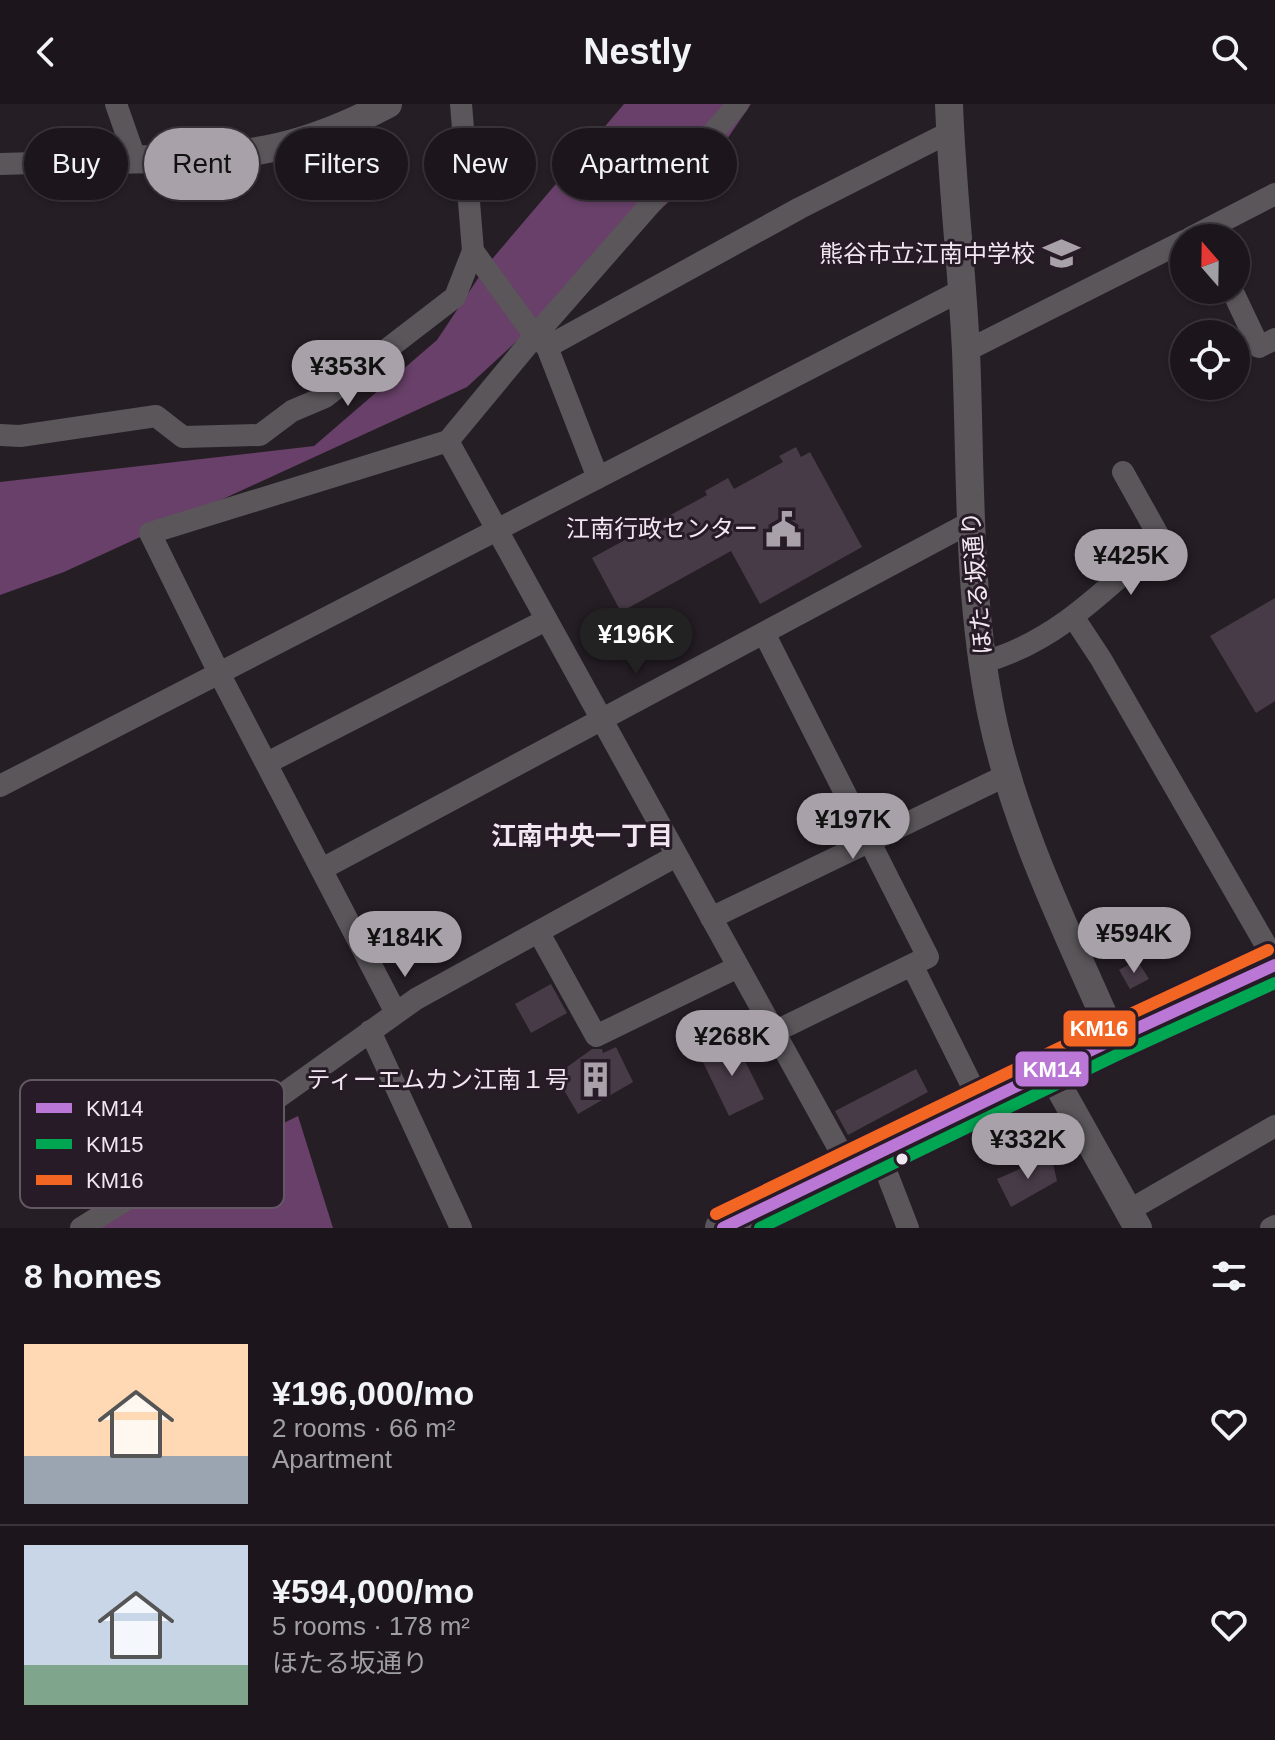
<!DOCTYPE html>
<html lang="en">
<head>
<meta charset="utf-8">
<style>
	:root { --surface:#1c161c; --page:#292329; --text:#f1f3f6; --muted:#a09fa3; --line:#3a353b; --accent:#a9a1a9 }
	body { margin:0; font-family:Arial,"Noto Sans JP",sans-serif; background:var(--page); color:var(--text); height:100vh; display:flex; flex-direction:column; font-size:30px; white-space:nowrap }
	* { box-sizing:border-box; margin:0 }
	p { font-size:26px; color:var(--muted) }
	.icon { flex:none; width:44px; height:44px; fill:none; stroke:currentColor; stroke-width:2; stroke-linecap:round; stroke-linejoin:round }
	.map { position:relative; height:1124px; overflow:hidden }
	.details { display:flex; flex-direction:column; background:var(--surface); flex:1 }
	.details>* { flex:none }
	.top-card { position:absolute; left:24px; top:24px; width:800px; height:72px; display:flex; gap:16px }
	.needle { width:52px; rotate:340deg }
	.tools { position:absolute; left:1170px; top:120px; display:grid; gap:16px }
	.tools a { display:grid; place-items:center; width:80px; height:80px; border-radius:50%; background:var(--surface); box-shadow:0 2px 6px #0004,0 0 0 2px var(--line); font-size:40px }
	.price { position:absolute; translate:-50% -68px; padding:0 18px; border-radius:28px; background:var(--accent); color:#111; font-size:26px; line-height:52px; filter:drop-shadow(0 2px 4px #0008) }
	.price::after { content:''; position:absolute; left:50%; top:48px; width:24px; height:18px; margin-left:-12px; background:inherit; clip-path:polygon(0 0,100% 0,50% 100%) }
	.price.on { background:#222; color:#fff }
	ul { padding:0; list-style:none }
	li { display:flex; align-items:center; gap:24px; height:200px; padding:0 24px }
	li+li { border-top:2px solid var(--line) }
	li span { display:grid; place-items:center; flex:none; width:224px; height:160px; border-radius:0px; color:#555 }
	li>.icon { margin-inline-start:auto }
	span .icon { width:96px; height:96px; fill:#fffc; stroke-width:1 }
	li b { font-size:34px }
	h2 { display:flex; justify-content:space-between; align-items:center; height:96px; padding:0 24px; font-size:34px }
	.tag { padding:0 28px; border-radius:36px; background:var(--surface); box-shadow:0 2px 6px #0004,0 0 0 2px var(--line); font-size:28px; line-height:72px }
	.tag.on { background:var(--accent); color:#111 }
	header { display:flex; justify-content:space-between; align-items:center; height:104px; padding:0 24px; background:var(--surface); font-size:36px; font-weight:700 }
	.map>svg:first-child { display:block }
	.forest { fill:#684069 }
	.building { fill:#473b47 }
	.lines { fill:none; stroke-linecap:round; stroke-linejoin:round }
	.minor { stroke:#5a565a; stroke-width:22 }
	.tertiary { stroke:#5a565a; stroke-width:28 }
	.primary { stroke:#5b565b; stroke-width:36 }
	.bus-1-casing { stroke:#281b28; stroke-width:18 }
	.bus-2-casing { stroke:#281b28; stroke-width:18 }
	.bus-3-casing { stroke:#281b28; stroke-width:18 }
	.bus-1 { stroke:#ba77d6; stroke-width:12 }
	.bus-2 { stroke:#00a651; stroke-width:12 }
	.bus-3 { stroke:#f26522; stroke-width:12 }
	.bus-dot { fill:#f0e7f0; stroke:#281b28; stroke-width:3 }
	.labels { text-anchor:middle; stroke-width:6; stroke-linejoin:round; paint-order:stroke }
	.poi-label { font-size:24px; fill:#f0e7f0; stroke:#281b28; text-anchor:end }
	.street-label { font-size:24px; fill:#f0e7f0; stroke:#281b28 }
	.neighbourhood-label { font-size:26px; font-weight:bold; fill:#f0e7f0; stroke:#281b28 }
	.key { fill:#281b28; stroke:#645864; stroke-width:2 }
	.key-label { font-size:22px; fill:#f0e7f0 }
	.line-badge { stroke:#281b28; stroke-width:3 }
	.badge-label { font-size:22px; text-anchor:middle; font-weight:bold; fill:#fff }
</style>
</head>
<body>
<header><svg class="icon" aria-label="back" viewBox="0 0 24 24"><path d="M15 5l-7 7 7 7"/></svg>Nestly<svg class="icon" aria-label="search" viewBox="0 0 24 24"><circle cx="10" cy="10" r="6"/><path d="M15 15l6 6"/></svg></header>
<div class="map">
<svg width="1275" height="1124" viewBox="0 0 1275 1124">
	<rect width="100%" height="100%" fill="#251e25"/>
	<path class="forest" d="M624,0H751L710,60L467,283L64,468L0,491V378L314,342L437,236L487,161Z
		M298,1012L333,1124H70Z"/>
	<path class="building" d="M796,343L801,353L810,348L862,443L760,500L731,447L621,508L592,454L707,391L705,387L728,374L734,385L783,358L779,352Z
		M1275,494V597L1256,609L1210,532Z
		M1137,856L1149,875L1130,885L1119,866Z
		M551,880L567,909L531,929L515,900Z
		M734,935L764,995L729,1012L700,952Z
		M616,943L633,978L578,1010L557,974L566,971L563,966L592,945H602L603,949Z
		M916,965L928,988L848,1031L835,1007Z
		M1051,1051L1057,1077L1011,1103L997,1075Z"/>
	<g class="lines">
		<path class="minor" d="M116,0L135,54
			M0,60L72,58
			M1190,134L1275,90
			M473,147L535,232L547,243L598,374
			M1232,186L1259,243L1275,235
			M547,243L800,104L950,28
			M966,247L1184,137
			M0,331L20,332L156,312L183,333L260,331L292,307L325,293L455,193L473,147L461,0
			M448,337L535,232L738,0
			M1074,514L1101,555L1275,857
			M764,529L928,853L774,928
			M983,558C1055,539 1107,484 1161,436L1123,368
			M267,659L546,516
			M0,682L962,186
			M322,765L971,418
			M711,814L1007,671
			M539,829L596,932L738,863
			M912,861L981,1000
			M396,909L219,569L150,429L448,337L849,1063
			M370,927L461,1124
			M879,1049L908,1124
			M1128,1107L1275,1022
			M81,1124L199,1050L416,895L676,752
			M1271,1124L1275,1122"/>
		<path class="tertiary" d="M949,0C952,82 962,165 966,247C971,367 967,489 991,608C1014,722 1068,829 1114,935
			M72,58C136,54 204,57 268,45C310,37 350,20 388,0
			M1050,967L1138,1124"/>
		<path class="primary" d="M723,1124L1114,935L1275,861"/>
		<defs>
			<path id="bus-1" d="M723,1124L1114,935L1275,861"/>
			<path id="bus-2" d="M760,1124L1121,949L1275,879"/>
			<path id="bus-3" d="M716,1110L1107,921L1268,846"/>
		</defs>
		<use href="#bus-1" class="bus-1-casing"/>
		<use href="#bus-2" class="bus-2-casing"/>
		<use href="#bus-3" class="bus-3-casing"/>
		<use href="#bus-1" class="bus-1"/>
		<use href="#bus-2" class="bus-2"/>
		<use href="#bus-3" class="bus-3"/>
	</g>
	<defs>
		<symbol id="school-bare" viewBox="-9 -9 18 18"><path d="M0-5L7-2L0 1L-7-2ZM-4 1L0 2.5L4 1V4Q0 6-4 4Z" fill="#a9a1a9" stroke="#281b28" stroke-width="2.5" paint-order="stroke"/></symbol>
		<symbol id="civic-bare" viewBox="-9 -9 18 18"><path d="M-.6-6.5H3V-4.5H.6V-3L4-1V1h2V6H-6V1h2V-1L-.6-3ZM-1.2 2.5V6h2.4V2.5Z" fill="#a9a1a9" stroke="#281b28" stroke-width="2.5" paint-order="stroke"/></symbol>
		<symbol id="building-bare" viewBox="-9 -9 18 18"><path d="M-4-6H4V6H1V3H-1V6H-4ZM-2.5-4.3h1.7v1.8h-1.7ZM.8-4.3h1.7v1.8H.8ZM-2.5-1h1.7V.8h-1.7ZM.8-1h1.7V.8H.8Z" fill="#a9a1a9" stroke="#281b28" stroke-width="2.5" paint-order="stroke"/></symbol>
	</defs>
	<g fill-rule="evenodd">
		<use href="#school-bare" x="1036" y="124" width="51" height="51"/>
		<use href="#civic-bare" x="758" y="400" width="51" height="51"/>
		<use href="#building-bare" x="570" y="950" width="51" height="51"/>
	</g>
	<circle class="bus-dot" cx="902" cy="1055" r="7"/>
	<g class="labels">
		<g class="poi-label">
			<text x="1035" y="158">熊谷市立江南中学校</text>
			<text x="758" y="433">江南行政センター</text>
			<text x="569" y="984">ティーエムカン江南１号</text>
		</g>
		<g class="street-label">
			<text transform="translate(977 479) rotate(-95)" y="8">ほたる坂通り</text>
		</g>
		<g class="neighbourhood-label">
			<text x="582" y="741">江南中央一丁目</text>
		</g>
	</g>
	<rect x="20" y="976" width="264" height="128" rx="12" class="key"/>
	<rect x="36" y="999" width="36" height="10" fill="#ba77d6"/>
	<rect x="36" y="1035" width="36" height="10" fill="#00a651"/>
	<rect x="36" y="1071" width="36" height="10" fill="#f26522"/>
	<g class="key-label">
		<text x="86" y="1012">KM14</text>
		<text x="86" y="1048">KM15</text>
		<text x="86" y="1084">KM16</text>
	</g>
	<g class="line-badge">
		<rect x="1062" y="905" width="75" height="39" rx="8" fill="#f26522"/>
		<rect x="1014" y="946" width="76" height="38" rx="8" fill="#ba77d6"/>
	</g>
	<g class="badge-label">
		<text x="1099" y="932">KM16</text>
		<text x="1052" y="973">KM14</text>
	</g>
</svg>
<div class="tools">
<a><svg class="needle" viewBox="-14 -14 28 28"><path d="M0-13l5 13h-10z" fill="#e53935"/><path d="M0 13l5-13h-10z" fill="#a09fa3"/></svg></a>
<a><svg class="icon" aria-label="locate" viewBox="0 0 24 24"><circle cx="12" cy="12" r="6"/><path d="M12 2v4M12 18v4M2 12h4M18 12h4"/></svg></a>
</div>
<b class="price" style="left:348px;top:304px">¥353K</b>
<b class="price" style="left:1131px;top:493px">¥425K</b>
<b class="price on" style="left:636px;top:572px">¥196K</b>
<b class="price" style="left:853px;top:757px">¥197K</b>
<b class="price" style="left:1134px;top:871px">¥594K</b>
<b class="price" style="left:405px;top:875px">¥184K</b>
<b class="price" style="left:732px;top:974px">¥268K</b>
<b class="price" style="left:1028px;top:1077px">¥332K</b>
<div class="top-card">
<a class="tag">Buy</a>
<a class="tag on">Rent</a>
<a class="tag">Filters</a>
<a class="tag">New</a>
<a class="tag">Apartment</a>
</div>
</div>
<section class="details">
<h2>8 homes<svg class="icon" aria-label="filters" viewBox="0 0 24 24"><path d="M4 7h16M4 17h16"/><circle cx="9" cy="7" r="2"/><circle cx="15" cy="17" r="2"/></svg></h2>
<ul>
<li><span style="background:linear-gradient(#ffd9b3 70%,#9aa5b1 0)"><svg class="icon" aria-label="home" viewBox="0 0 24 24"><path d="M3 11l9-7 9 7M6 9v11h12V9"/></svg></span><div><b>¥196,000/mo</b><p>2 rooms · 66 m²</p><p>Apartment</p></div><svg class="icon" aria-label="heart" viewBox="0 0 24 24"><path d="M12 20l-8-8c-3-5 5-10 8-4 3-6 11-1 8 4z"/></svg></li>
<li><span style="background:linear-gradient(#c9d6e8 75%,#7fa58c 0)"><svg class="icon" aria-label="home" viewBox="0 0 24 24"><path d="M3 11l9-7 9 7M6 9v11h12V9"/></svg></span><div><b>¥594,000/mo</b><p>5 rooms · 178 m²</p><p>ほたる坂通り</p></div><svg class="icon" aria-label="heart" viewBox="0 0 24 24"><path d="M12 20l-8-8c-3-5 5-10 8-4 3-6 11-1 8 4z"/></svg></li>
</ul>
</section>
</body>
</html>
